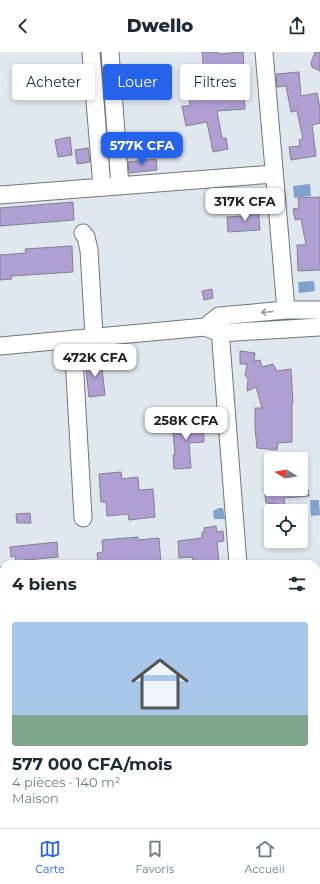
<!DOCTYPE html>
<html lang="fr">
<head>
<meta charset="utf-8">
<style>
	:root { --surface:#fff; --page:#f2f2f3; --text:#1f2937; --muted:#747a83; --line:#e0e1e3; --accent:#2563eb }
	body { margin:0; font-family:Montserrat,sans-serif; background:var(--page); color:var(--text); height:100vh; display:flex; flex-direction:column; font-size:15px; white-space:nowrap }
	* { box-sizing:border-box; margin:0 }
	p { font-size:13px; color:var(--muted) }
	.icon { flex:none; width:22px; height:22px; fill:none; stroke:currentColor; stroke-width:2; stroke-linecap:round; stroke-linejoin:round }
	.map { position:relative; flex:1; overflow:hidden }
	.sheet { position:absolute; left:0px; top:508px; width:320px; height:268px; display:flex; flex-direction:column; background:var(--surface); border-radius:12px 12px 0 0; box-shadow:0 2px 6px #0003 }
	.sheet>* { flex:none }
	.banner { position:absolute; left:12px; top:12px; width:296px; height:36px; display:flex; gap:8px }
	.needle { width:26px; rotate:281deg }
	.buttons { position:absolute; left:264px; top:400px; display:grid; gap:8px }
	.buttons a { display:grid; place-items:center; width:44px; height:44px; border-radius:4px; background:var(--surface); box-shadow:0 2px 6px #0003; font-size:20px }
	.price { position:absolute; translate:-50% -34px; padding:0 9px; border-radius:8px; background:#fff; color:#222; font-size:13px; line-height:26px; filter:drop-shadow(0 1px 2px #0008) }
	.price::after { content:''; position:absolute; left:50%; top:24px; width:12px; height:9px; margin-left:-6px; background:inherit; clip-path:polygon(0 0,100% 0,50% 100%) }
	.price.current { background:var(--accent); color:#fff }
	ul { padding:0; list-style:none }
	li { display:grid; align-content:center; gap:8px; height:212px; padding:0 12px }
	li+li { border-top:1px solid var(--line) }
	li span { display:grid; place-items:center; height:124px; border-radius:4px; color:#555 }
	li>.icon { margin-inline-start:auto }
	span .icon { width:72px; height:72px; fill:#fffc; stroke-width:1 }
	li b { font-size:17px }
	h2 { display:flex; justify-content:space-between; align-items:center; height:48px; padding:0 12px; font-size:17px }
	.tag { padding:0 14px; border-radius:4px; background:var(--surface); box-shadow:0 2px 6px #0003; font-size:14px; line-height:36px }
	.tag.current { background:var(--accent); color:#fff }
	header { display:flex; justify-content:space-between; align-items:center; height:52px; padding:0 12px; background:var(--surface); font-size:18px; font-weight:800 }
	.dock { display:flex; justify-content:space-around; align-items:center; height:56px; border-top:1px solid var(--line); background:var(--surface); font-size:11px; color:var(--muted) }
	.dock a { display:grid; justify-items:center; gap:2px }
	.dock .current { color:var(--accent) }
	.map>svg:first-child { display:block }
	.water { fill:#80a1ce }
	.building { fill:#b09fd3; stroke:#83808a }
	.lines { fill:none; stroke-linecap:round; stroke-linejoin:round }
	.minor-casing { stroke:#6f767e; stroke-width:19 }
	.minor { stroke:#fff; stroke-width:17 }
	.oneway { stroke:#999a9c }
</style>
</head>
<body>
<header><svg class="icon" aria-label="back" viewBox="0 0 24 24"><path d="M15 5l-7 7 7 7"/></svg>Dwello<svg class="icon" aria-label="share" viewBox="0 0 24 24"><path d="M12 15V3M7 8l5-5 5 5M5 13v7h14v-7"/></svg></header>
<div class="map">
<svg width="320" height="776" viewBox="0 0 320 776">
	<rect width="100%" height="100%" fill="#dfe7ef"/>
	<path class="water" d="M310,132L311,144L294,146L293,134Z
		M314,229L315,239L299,241L298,230Z
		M310,448H319L320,463L311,464Z
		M219,456H223L225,467H214L213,459Z"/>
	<path class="building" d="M202,0H218V2L243,0L244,14L213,17L215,43L244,41L245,57L217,59L222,86H226L228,97L213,100L207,70L186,74L182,54H190L188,29L201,28V24H204Z
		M315,0H320V19L312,15L311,11Z
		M299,20L301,44L317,41L320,56V71L312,73L316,104L291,108L289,95L300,94L299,88L303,87L297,59L291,60L286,34L277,35L276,22Z
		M70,85L72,103L58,105L55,88Z
		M88,96L90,110L77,112L75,98Z
		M156,107L157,118L129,121L128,110Z
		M320,145V218L298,219L297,193H306L301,167L295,168L293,157L299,156L298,146Z
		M73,150L74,168L0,174V156Z
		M258,156L260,178L228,180L227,165L244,164V157Z
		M72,194L73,220L11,224L12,227L0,228V203L26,201L25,197Z
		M212,237L213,246L204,248L202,239Z
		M240,299L255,301L254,309L260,308L262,315L273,312L277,319L291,317L293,351H292V390L278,391L277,398L257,396L255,376V356H262L256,335L247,339L248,327L245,323L247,312H240Z
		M101,307L105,343L89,345L85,309Z
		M203,367L204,390L189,391L191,416L174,417L173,403H175L172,369Z
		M121,420L122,427L138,425L139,438L153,437L155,465L129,468L128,462L107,464L106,450H101L99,422Z
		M264,437H308L309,444L284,446L285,453L266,451Z
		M30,461L31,471H17L16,462Z
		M216,474L217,480L223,479L224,489L217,490L219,510L198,512V508L193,509L192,505L179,506L178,489L202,486V480H205L204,476Z
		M138,485V488L159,486L161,512H98L97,501L103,500L102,488Z
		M57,490L58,505L16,509L15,504L11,505L10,495Z"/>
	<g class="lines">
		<defs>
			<path id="minor" d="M91,0L102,135
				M110,0L120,134
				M264,0L286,258
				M0,143L274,122
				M83,181L86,185L89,198L94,284
				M219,264L238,512
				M210,271L219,264L286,258H320
				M73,287L83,466
				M0,294L205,275L220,281L320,275
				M0,524H4
				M316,651L320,650
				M0,675L4,674
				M0,740L2,776
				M316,768H320"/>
		</defs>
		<use href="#minor" class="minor-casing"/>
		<use href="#minor" class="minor"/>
	</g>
	<defs><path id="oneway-shaft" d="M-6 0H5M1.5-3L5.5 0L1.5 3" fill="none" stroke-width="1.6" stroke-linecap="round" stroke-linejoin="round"/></defs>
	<use class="oneway" href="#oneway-shaft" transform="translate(267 260) rotate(175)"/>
</svg>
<div class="buttons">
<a><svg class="needle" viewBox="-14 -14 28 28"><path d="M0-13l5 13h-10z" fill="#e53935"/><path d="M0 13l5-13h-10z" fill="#747a83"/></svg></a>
<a><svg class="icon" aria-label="locate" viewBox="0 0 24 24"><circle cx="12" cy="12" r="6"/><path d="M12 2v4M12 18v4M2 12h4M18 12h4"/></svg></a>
</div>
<b class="price current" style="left:142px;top:114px">577K CFA</b>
<b class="price" style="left:245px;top:170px">317K CFA</b>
<b class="price" style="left:95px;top:326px">472K CFA</b>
<b class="price" style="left:186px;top:389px">258K CFA</b>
<div class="banner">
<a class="tag">Acheter</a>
<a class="tag current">Louer</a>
<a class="tag">Filtres</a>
</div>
<section class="sheet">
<h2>4 biens<svg class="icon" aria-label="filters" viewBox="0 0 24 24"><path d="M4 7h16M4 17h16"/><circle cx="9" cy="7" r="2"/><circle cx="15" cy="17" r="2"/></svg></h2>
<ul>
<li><span style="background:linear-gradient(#a9c7e8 75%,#7fa58c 0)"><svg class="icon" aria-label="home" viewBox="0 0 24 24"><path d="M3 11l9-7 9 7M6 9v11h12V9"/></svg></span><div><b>577 000 CFA/mois</b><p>4 pièces · 140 m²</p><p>Maison</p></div></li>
</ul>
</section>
</div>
<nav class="dock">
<a class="current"><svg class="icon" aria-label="map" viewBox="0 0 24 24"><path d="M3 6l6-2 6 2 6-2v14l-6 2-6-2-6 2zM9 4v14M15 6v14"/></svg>Carte</a>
<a><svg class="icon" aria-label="saved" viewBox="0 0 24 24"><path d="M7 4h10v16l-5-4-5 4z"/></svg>Favoris</a>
<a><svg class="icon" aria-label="home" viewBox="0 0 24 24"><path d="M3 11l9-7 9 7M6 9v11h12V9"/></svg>Accueil</a>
</nav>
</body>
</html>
